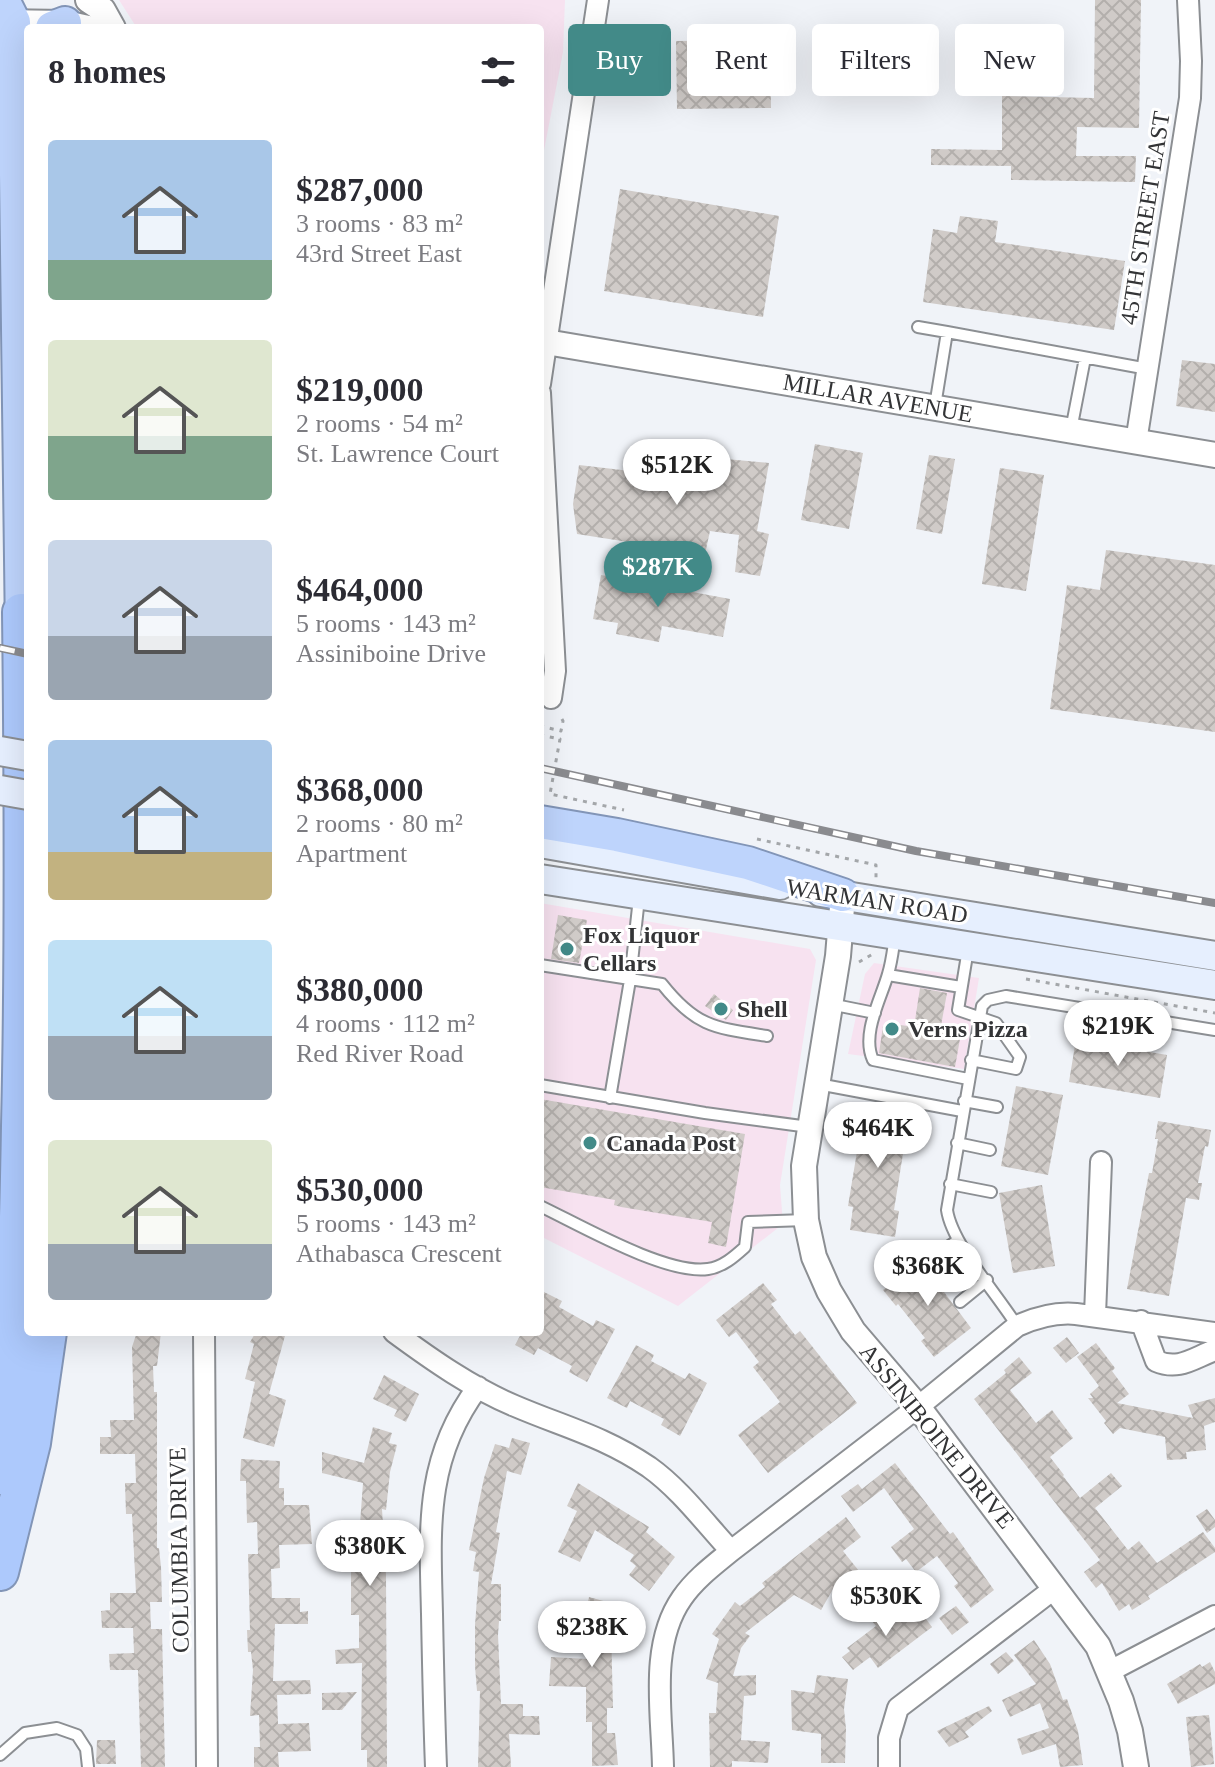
<!DOCTYPE html>
<html lang="en">
<head>
<meta charset="utf-8">
<style>
	:root { --surface:#fff; --page:#f7f7f7; --text:#2b2b33; --muted:#7c7c81; --accent:#428a88 }
	body { margin:0; font-family:"Times New Roman",serif; background:var(--page); color:var(--text); height:100vh; display:flex; flex-direction:column; font-size:30px; white-space:nowrap }
	* { box-sizing:border-box; margin:0 }
	p { font-size:26px; color:var(--muted) }
	.icon { flex:none; width:44px; height:44px; fill:none; stroke:currentColor; stroke-width:2; stroke-linecap:round; stroke-linejoin:round }
	.map { position:relative; flex:1; overflow:hidden }
	.sheet { position:absolute; left:24px; top:24px; width:520px; height:1312px; display:flex; flex-direction:column; background:var(--surface); border-radius:8px; box-shadow:0 8px 32px #0002 }
	.sheet>* { flex:none }
	.hud { position:absolute; left:568px; top:24px; width:526px; height:72px; display:flex; gap:16px }
	.price { position:absolute; translate:-50% -68px; padding:0 18px; border-radius:28px; background:#fff; color:#222; font-size:26px; line-height:52px; filter:drop-shadow(0 2px 4px #0008) }
	.price::after { content:''; position:absolute; left:50%; top:48px; width:24px; height:18px; margin-left:-12px; background:inherit; clip-path:polygon(0 0,100% 0,50% 100%) }
	.price.active { background:var(--accent); color:#fff }
	ul { padding:0; list-style:none }
	li { display:flex; align-items:center; gap:24px; height:200px; padding:0 24px }
	li span { display:grid; place-items:center; flex:none; width:224px; height:160px; border-radius:8px; color:#555 }
	li>.icon { margin-inline-start:auto }
	span .icon { width:96px; height:96px; fill:#fffc; stroke-width:1 }
	li b { font-size:34px }
	h2 { display:flex; justify-content:space-between; align-items:center; height:96px; padding:0 24px; font-size:34px }
	.chip { padding:0 28px; border-radius:8px; background:var(--surface); box-shadow:0 8px 32px #0002; font-size:28px; line-height:72px }
	.chip.active { background:var(--accent); color:#fff }
	.map>svg:first-child { display:block }
	.commercial { fill:#f7e2f0 }
	.building { fill:url(#building-cross-hatch) }
	.lines { fill:none; stroke-linecap:round; stroke-linejoin:round }
	.service-casing { stroke:#8c8f93; stroke-width:14 }
	.minor-casing { stroke:#8c8f93; stroke-width:24 }
	.tertiary-casing { stroke:#8c8f93; stroke-width:28 }
	.secondary-casing { stroke:#8c8f93; stroke-width:32 }
	.trunk-casing { stroke:#8295b7; stroke-width:36 }
	.motorway-casing { stroke:#8295b7; stroke-width:40 }
	.path { stroke:#a4a7aa; stroke-width:3; stroke-dasharray:4 6; stroke-linecap:butt }
	.service { stroke:#fff; stroke-width:10 }
	.minor { stroke:#fff; stroke-width:20 }
	.tertiary { stroke:#fff; stroke-width:24 }
	.secondary { stroke:#e6effe; stroke-width:28 }
	.trunk { stroke:#bed4fc; stroke-width:32 }
	.motorway { stroke:#adc9fc; stroke-width:36 }
	.rail-casing { stroke:#8a8b8f; stroke-width:8 }
	.rail { stroke:#fff; stroke-width:5; stroke-dasharray:15; stroke-linecap:butt }
	.secondary-bridge-casing { stroke:#8c8f93; stroke-width:32; stroke-linecap:butt }
	.secondary-bridge { stroke:#e6effe; stroke-width:28 }
	.poi-dot { fill:#428a88; stroke:#fff; stroke-width:3 }
	.labels { text-anchor:middle; stroke-width:6; stroke-linejoin:round; paint-order:stroke }
	.street-label { font-size:24px; fill:#333436; stroke:#fff }
	.poi-label { font-size:24px; font-weight:bold; fill:#333436; stroke:#fff; text-anchor:start }
</style>
</head>
<body>
<div class="map">
<svg width="1215" height="1767" viewBox="0 0 1215 1767">
	<defs>
		<pattern id="building-cross-hatch" width="8" height="8" patternUnits="userSpaceOnUse" patternTransform="scale(2)"><rect width="8" height="8" fill="#d0cbc8"/><path d="M0 0l8 8M0 8l8-8" fill="none" stroke="#b3afac"/></pattern>
	</defs>
	<rect width="100%" height="100%" fill="#f0f3f8"/>
	<path class="commercial" d="M119,0H565L563,52L540,171V28H137Z
		M540,903L810,949L816,960L780,1185L783,1224L678,1306L540,1236Z
		M874,963L979,978L964,1069L848,1054L865,974Z"/>
	<path class="building" d="M1095,0H1141L1139,128L1077,127L1076,156H1136L1135,182L1011,180V166L931,165V149L1002,150V96L1094,98Z
		M770,40L771,108L677,109L676,41Z
		M620,189L779,216L763,317L604,291Z
		M960,216L998,221L995,242L1125,261L1114,330L923,302L933,229L957,233Z
		M1182,360L1215,364V412L1176,406Z
		M815,444L863,453L849,529L801,520Z
		M929,455L955,459L942,534L916,529Z
		M693,456L769,463L757,531L769,534L760,576L735,572L739,535L710,531L705,554L577,534L573,504L579,465L690,478Z
		M1000,468L1044,475L1026,591L982,584Z
		M1106,550L1215,565V732L1050,709L1067,585L1100,590Z
		M601,575L730,599L723,637L662,626L659,642L616,634L618,623L593,619Z
		M558,915L587,920L579,963L551,959Z
		M920,988L947,993L940,1031L955,1033L956,1038L960,1039L955,1067L879,1053L883,1026H886L887,1023L914,1027Z
		M714,994L733,1010L726,1020L705,1006Z
		M1076,1039L1167,1055L1160,1098L1069,1082Z
		M1016,1086L1063,1095L1048,1175L1001,1166Z
		M540,1099L745,1134L726,1247L708,1243L712,1222L621,1207L614,1205L615,1200L540,1187Z
		M865,1103L910,1110L894,1210L899,1211L895,1237L850,1230L853,1207L848,1206Z
		M1158,1121L1211,1130L1208,1147L1205,1146L1198,1183H1202L1199,1200L1186,1198L1169,1296L1127,1289L1149,1173H1152L1158,1139H1155Z
		M1042,1185L1055,1266L1013,1273L999,1193Z
		M918,1263L923,1264L971,1328L934,1357L921,1341L925,1338L898,1304L896,1306L883,1290Z
		M763,1283L777,1300L771,1304L795,1335L800,1331L857,1403L768,1473L738,1435L780,1402L753,1367L759,1362L736,1332L729,1337L716,1320Z
		M540,1290L562,1301L559,1307L593,1326L596,1320L615,1329L587,1382L569,1372L572,1366L538,1348L534,1355L515,1345L522,1332H540Z
		M137,1332H161L157,1366H153L154,1392H157V1548H159L161,1567L162,1602H150L151,1629H162L165,1767H141L138,1670H110L109,1654L134,1653L133,1628H102L101,1611L110,1610V1593H136L132,1514H126L125,1483H136L135,1454H100V1437H111L110,1420H134L132,1347Z
		M256,1332H286L269,1394L286,1400L274,1447L243,1438L255,1382L245,1379L254,1344L250,1342Z
		M1067,1337L1079,1353L1066,1363L1053,1348Z
		M1096,1343L1115,1368L1112,1371L1129,1394L1117,1403L1193,1418L1188,1405L1215,1398V1422L1204,1426L1206,1450L1186,1452L1187,1459L1167,1460L1165,1437L1120,1428L1113,1434L1104,1423L1106,1421L1088,1398H1093L1090,1394L1099,1386L1077,1357Z
		M636,1345L654,1355L651,1361L685,1379L689,1373L707,1383L680,1436L661,1425L664,1419L630,1401L627,1408L607,1398Z
		M1019,1357L1032,1373L1010,1390L1036,1423L1052,1410L1073,1438L1050,1457L1064,1475L1063,1476L1080,1498L1111,1473L1122,1486L1095,1508L1128,1550L1139,1541L1157,1563L1203,1532L1215,1548V1552L1148,1596L1150,1599L1132,1610L1129,1604L1119,1611L1102,1583L1096,1588L1084,1572L1100,1560L974,1399L1006,1373L1004,1370Z
		M384,1375L419,1394L406,1422L394,1416L397,1410L373,1399Z
		M373,1427L392,1433L389,1443L397,1445L390,1472L386,1510L382,1509L386,1575L387,1767H367V1750H361L362,1663L336,1664L335,1650L359,1648V1615H351V1564H357L363,1483L322,1473V1452L364,1463Z
		M512,1438L530,1443L521,1475L507,1471L496,1532L500,1533L491,1584H501V1621H499L498,1635L501,1704H523V1716H539L540,1735L509,1734L511,1767H478L480,1691H477L475,1666V1625L479,1572L473,1571L476,1552L469,1550L484,1478L495,1444L509,1448Z
		M241,1459L280,1461L279,1488H284V1505H309L312,1544L279,1545L280,1568L271,1569L272,1598H300V1612L308,1611V1624H275L273,1681L310,1680L311,1694L277,1695L278,1724L309,1723L311,1751L278,1752L279,1767H254V1747H260L259,1715L250,1716L253,1670L251,1652H248L247,1630H250L248,1554H258L257,1522L247,1523L246,1481H240Z
		M895,1463L950,1534L953,1532L994,1590L971,1608L954,1586L958,1583L937,1556L916,1572L906,1559L902,1562L891,1547L914,1529L884,1488L853,1512L841,1496L858,1484L862,1489Z
		M578,1483L649,1527L646,1532L675,1557L649,1591L629,1575L636,1566L630,1561L634,1555L595,1530L580,1562L558,1552L577,1511L567,1506Z
		M1207,1509L1215,1520V1527L1207,1533L1196,1516Z
		M846,1517L861,1537L843,1551L859,1571L844,1583L840,1577L821,1610L794,1595L745,1633L750,1636L741,1648L733,1676L756,1675V1695L744,1696L741,1740L770,1742L768,1763L732,1761V1767H710L709,1713H716L718,1683L706,1679L719,1639L712,1634L735,1602L740,1606L765,1587L762,1583Z
		M589,1597L625,1607L619,1630L611,1628L613,1708H607V1733H615L618,1765L592,1766V1722H586V1687L549,1686L551,1657L588,1659L587,1634L551,1623L557,1602L586,1611Z
		M876,1604L892,1625L917,1607L932,1627L878,1668L870,1657L853,1670L842,1657L850,1651L847,1648L876,1626L865,1612Z
		M956,1606L969,1622L952,1635L939,1618Z
		M1034,1640L1050,1664L1063,1700L1067,1699L1078,1731L1083,1765L1060,1767L1056,1744L1022,1755L1017,1739L1049,1728L1040,1703L1010,1717L1002,1700L1036,1684L1014,1655Z
		M1006,1652L1014,1661L998,1674L990,1664Z
		M1210,1662L1215,1672V1684L1178,1704L1167,1684L1200,1664L1202,1667Z
		M817,1675L848,1679L844,1709L846,1729L845,1763H821V1734L792,1730L791,1690L814,1693Z
		M357,1692L342,1710H322V1693Z
		M989,1706L992,1711L965,1732L969,1737L949,1747L937,1731Z
		M1209,1715L1214,1764L1191,1767L1186,1717Z
		M97,1740H115L116,1764H96Z"/>
	<g class="lines">
		<defs>
			<path id="service" d="M918,327L947,332L935,406
				M947,332L1148,369
				M1071,430L1085,358
				M895,936C893,949 892,961 888,974C881,999 861,1034 873,1060L968,1079
				M968,949L958,1010L996,1023L1020,1057L1016,1069L971,1060
				M540,965L662,984C696,1027 715,1028 767,1036
				M888,975L961,987
				M830,1004L875,1013
				M818,1084L962,1111
				M540,1085L705,1113L809,1127
				M610,1098L630,980L639,898
				M964,1101L997,1107
				M957,1143L990,1150
				M950,1184L991,1192
				M540,1206C580,1225 666,1275 708,1269C723,1267 735,1256 745,1247L748,1222L806,1220
				M906,1253L932,1258L958,1240
				M960,1302L987,1280
				M1017,1326C997,1294 952,1244 947,1210L982,1006L988,1000L1006,996L1215,1030
				M0,1755L25,1733L57,1728L77,1735L86,1749L88,1767"/>
			<path id="minor" d="M540,384L598,0
				M540,393L555,671L551,698
				M1136,442L1190,98L1191,61L1188,0
				M1095,1315L1101,1162
				M1141,1321L1156,1361C1179,1371 1193,1358 1215,1350
				M204,1332L207,1767
				M394,1332C432,1360 472,1388 515,1406C564,1427 603,1436 649,1467C680,1489 705,1523 731,1551
				M1110,1671L1215,1616
				M436,1767C434,1716 433,1665 432,1614C430,1529 424,1459 478,1387
				M663,1767C662,1713 649,1645 682,1598C695,1579 714,1565 731,1551L918,1407L1017,1326C1037,1317 1055,1312 1076,1314L1215,1333
				M889,1767V1738L898,1708L1055,1588"/>
			<path id="tertiary" d="M88,0L103,10L113,28
				M0,22L65,23L88,28
				M540,341L1215,455
				M843,895L838,956L804,1166L806,1220L814,1257L829,1291L853,1331L918,1407L1098,1646L1121,1701L1130,1731L1136,1767"/>
			<path id="secondary" d="M540,843L780,885
				M540,879L1215,985
				M821,892L1215,956"/>
			<path id="trunk" d="M3,0L14,22L22,635
				M52,28L65,23
				M540,822L617,835L748,863L843,895"/>
			<path id="motorway" d="M0,1476C15,1360 18,1243 20,1126C24,954 23,783 21,612
				M0,1572L32,1443L48,1332"/>
		</defs>
		<use href="#service" class="service-casing"/>
		<use href="#minor" class="minor-casing"/>
		<use href="#tertiary" class="tertiary-casing"/>
		<use href="#secondary" class="secondary-casing"/>
		<use href="#trunk" class="trunk-casing"/>
		<use href="#motorway" class="motorway-casing"/>
		<path class="path" d="M540,726L561,731L563,721L559,714
			M540,735L560,739L550,794L624,810
			M757,839L876,865V878
			M859,962L873,954
			M1026,979L1215,1013"/>
		<use href="#service" class="service"/>
		<use href="#minor" class="minor"/>
		<use href="#tertiary" class="tertiary"/>
		<use href="#secondary" class="secondary"/>
		<use href="#trunk" class="trunk"/>
		<use href="#motorway" class="motorway"/>
		<defs>
			<path id="rail" d="M0,648L28,654
				M540,768L916,851L1215,903"/>
		</defs>
		<use href="#rail" class="rail-casing"/>
		<use href="#rail" class="rail"/>
		<defs>
			<path id="secondary-bridge" d="M0,751L28,756
				M0,790L28,795"/>
		</defs>
		<use href="#secondary-bridge" class="secondary-bridge-casing"/>
		<use href="#secondary-bridge" class="secondary-bridge"/>
	</g>
	<g class="poi-dot">
		<circle cx="567" cy="949" r="8"/>
		<circle cx="721" cy="1009" r="8"/>
		<circle cx="892" cy="1029" r="8"/>
		<circle cx="590" cy="1143" r="8"/>
	</g>
	<g class="labels">
		<g class="street-label">
			<text transform="translate(1145 218) rotate(-81)" y="8">45TH STREET EAST</text>
			<text transform="translate(878 398) rotate(10)" y="8">MILLAR AVENUE</text>
			<text transform="translate(877 901) rotate(9)" y="8">WARMAN ROAD</text>
			<text transform="translate(937 1436) rotate(51)" y="8">ASSINIBOINE DRIVE</text>
			<text transform="translate(179 1550) rotate(-91)" y="8">COLUMBIA DRIVE</text>
		</g>
		<g class="poi-label">
			<text x="583" y="943">Fox Liquor<tspan x="583" dy="28">Cellars</tspan></text>
			<text x="737" y="1017">Shell</text>
			<text x="908" y="1037">Verns Pizza</text>
			<text x="606" y="1151">Canada Post</text>
		</g>
	</g>
</svg>
<b class="price" style="left:677px;top:507px">$512K</b>
<b class="price active" style="left:658px;top:609px">$287K</b>
<b class="price" style="left:1118px;top:1068px">$219K</b>
<b class="price" style="left:878px;top:1170px">$464K</b>
<b class="price" style="left:928px;top:1308px">$368K</b>
<b class="price" style="left:370px;top:1588px">$380K</b>
<b class="price" style="left:886px;top:1638px">$530K</b>
<b class="price" style="left:592px;top:1669px">$238K</b>
<div class="hud">
<a class="chip active">Buy</a>
<a class="chip">Rent</a>
<a class="chip">Filters</a>
<a class="chip">New</a>
</div>
<section class="sheet">
<h2>8 homes<svg class="icon" aria-label="filters" viewBox="0 0 24 24"><path d="M4 7h16M4 17h16"/><circle cx="9" cy="7" r="2"/><circle cx="15" cy="17" r="2"/></svg></h2>
<ul>
<li><span style="background:linear-gradient(#a9c7e8 75%,#7fa58c 0)"><svg class="icon" aria-label="home" viewBox="0 0 24 24"><path d="M3 11l9-7 9 7M6 9v11h12V9"/></svg></span><div><b>$287,000</b><p>3 rooms · 83 m²</p><p>43rd Street East</p></div></li>
<li><span style="background:linear-gradient(#dfe7d0 60%,#7fa58c 0)"><svg class="icon" aria-label="home" viewBox="0 0 24 24"><path d="M3 11l9-7 9 7M6 9v11h12V9"/></svg></span><div><b>$219,000</b><p>2 rooms · 54 m²</p><p>St. Lawrence Court</p></div></li>
<li><span style="background:linear-gradient(#c9d6e8 60%,#9aa5b1 0)"><svg class="icon" aria-label="home" viewBox="0 0 24 24"><path d="M3 11l9-7 9 7M6 9v11h12V9"/></svg></span><div><b>$464,000</b><p>5 rooms · 143 m²</p><p>Assiniboine Drive</p></div></li>
<li><span style="background:linear-gradient(#a9c7e8 70%,#c2b280 0)"><svg class="icon" aria-label="home" viewBox="0 0 24 24"><path d="M3 11l9-7 9 7M6 9v11h12V9"/></svg></span><div><b>$368,000</b><p>2 rooms · 80 m²</p><p>Apartment</p></div></li>
<li><span style="background:linear-gradient(#bfe0f5 60%,#9aa5b1 0)"><svg class="icon" aria-label="home" viewBox="0 0 24 24"><path d="M3 11l9-7 9 7M6 9v11h12V9"/></svg></span><div><b>$380,000</b><p>4 rooms · 112 m²</p><p>Red River Road</p></div></li>
<li><span style="background:linear-gradient(#dfe7d0 65%,#9aa5b1 0)"><svg class="icon" aria-label="home" viewBox="0 0 24 24"><path d="M3 11l9-7 9 7M6 9v11h12V9"/></svg></span><div><b>$530,000</b><p>5 rooms · 143 m²</p><p>Athabasca Crescent</p></div></li>
</ul>
</section>
</div>
</body>
</html>
